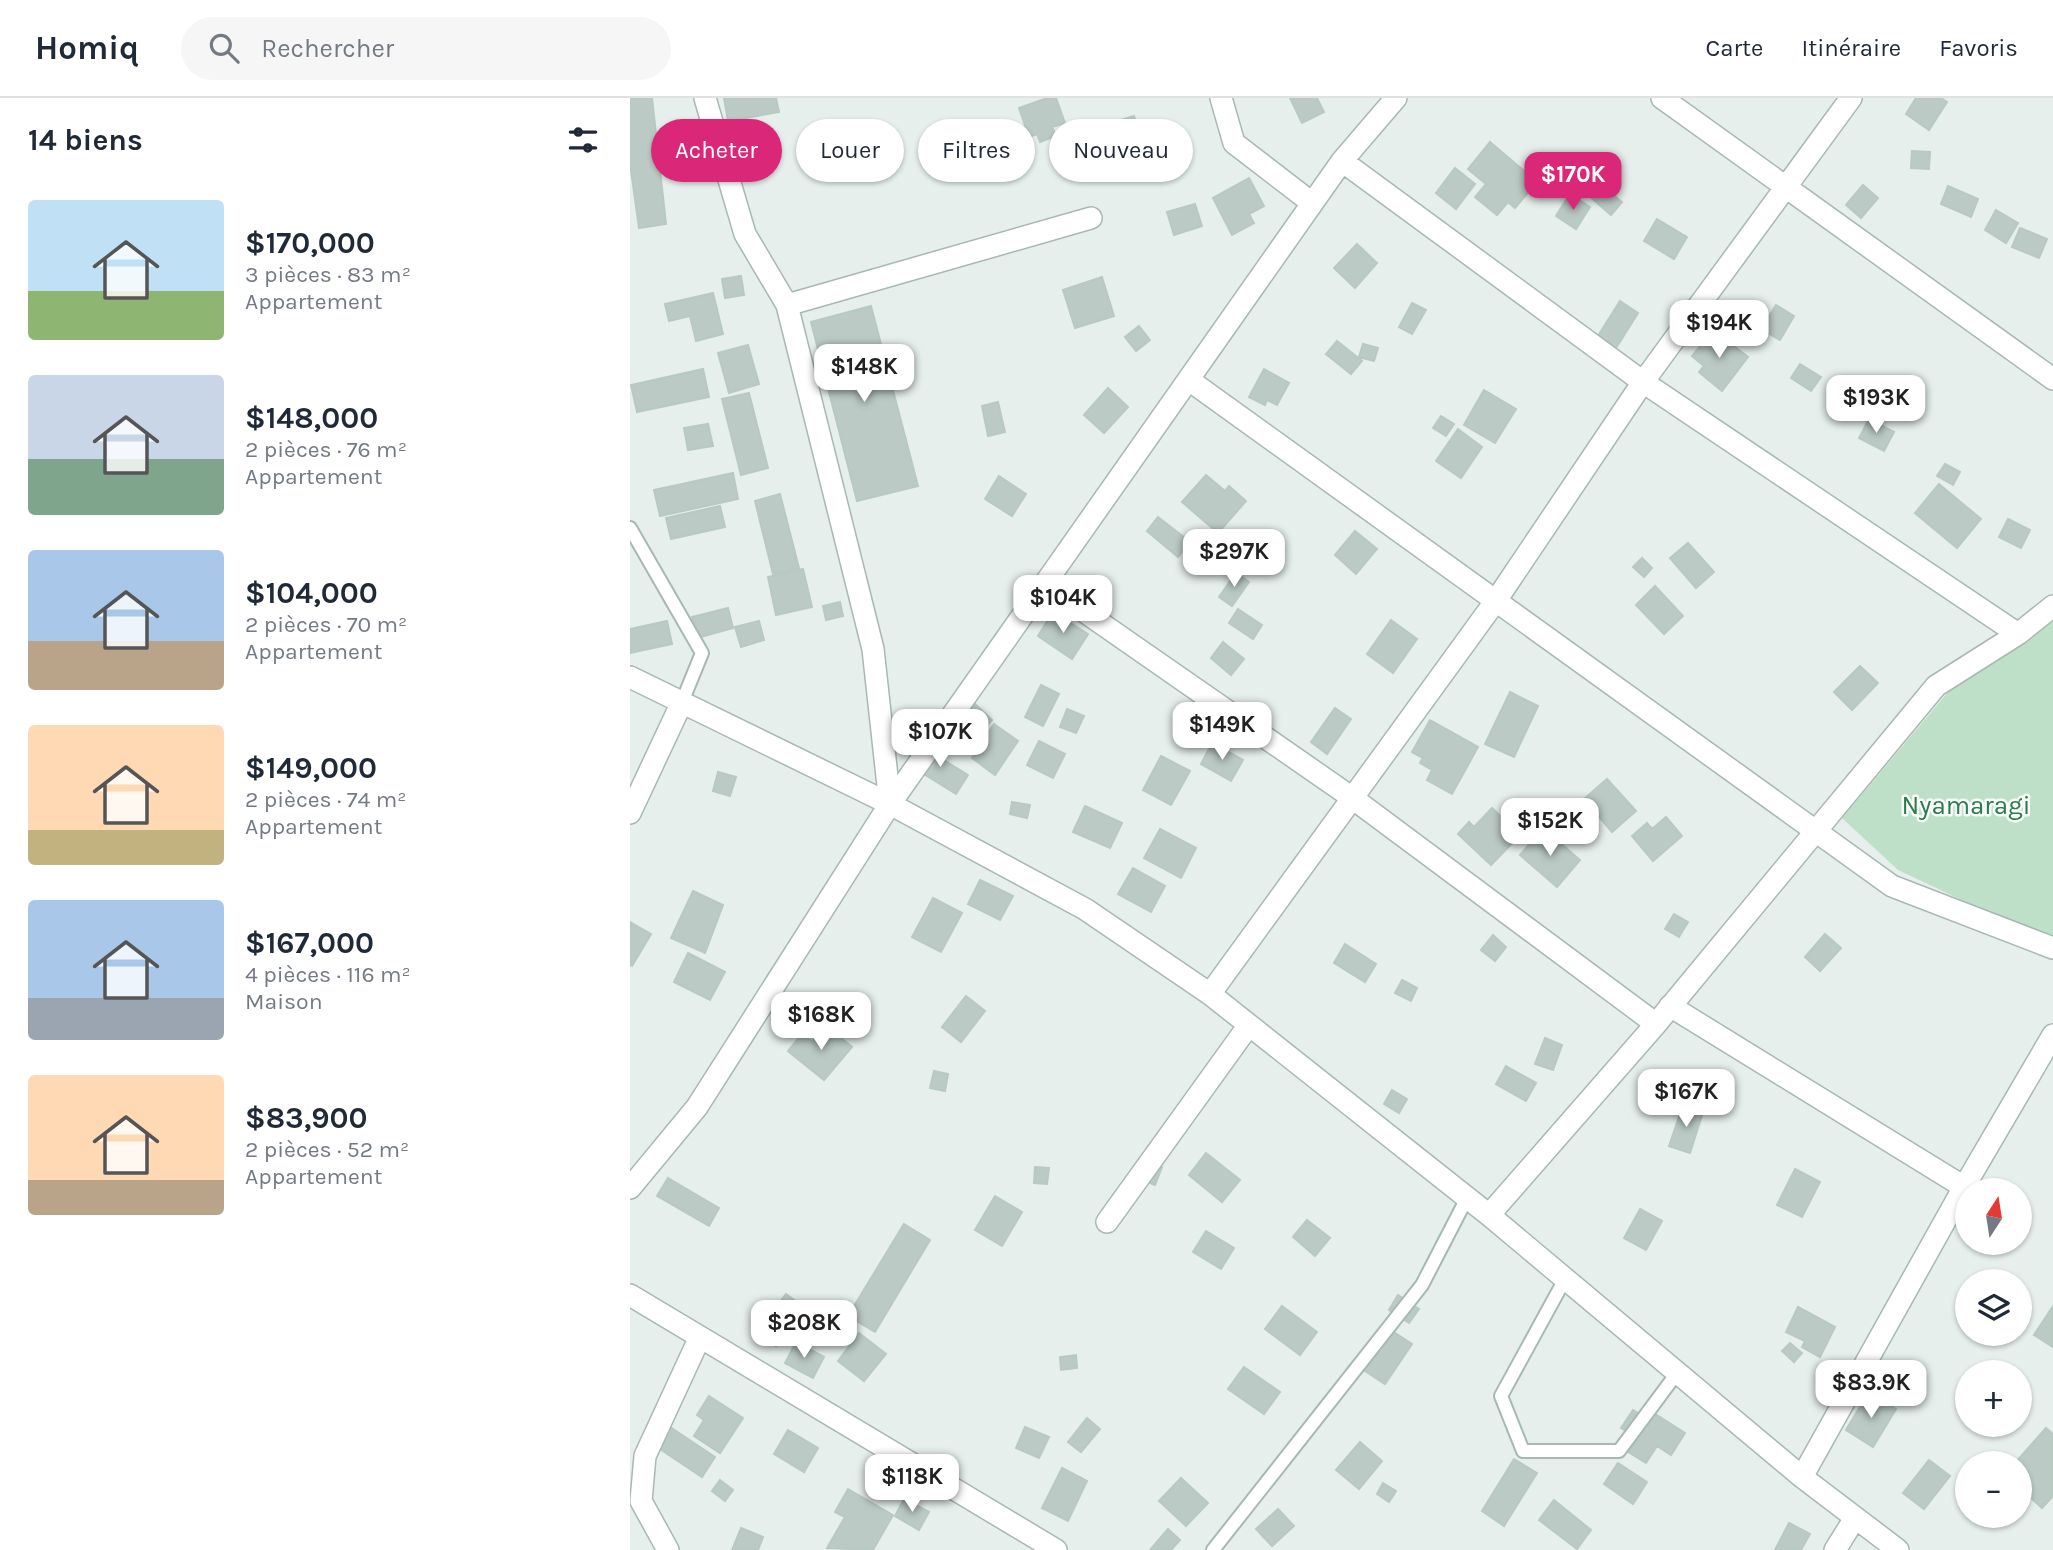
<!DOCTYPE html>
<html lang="fr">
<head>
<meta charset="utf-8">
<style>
	:root { --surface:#fff; --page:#f6f6f7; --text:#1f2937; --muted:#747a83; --line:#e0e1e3; --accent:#db2777 }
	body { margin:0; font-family:Karla,sans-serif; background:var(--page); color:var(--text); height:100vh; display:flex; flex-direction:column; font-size:26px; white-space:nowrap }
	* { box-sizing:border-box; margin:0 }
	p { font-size:23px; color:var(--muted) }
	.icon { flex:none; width:38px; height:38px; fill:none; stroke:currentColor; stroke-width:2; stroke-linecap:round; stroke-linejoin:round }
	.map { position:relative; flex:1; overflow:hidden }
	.side { display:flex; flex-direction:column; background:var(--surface); width:630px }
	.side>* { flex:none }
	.guide { position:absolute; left:21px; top:21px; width:665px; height:63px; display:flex; gap:14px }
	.needle { width:46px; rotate:12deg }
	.fabs { position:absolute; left:1325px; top:1080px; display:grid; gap:14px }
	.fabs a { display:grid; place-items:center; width:77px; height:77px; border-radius:50%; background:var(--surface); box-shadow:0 2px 5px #0004; font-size:35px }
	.price { position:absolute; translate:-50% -60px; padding:0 16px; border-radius:14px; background:#fff; color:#222; font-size:23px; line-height:46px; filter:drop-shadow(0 2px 4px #0008) }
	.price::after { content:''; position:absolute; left:50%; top:42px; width:21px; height:16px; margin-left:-10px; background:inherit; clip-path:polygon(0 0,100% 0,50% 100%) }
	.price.current { background:var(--accent); color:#fff }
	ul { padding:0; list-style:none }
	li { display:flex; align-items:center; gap:21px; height:175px; padding:0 28px }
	li span { display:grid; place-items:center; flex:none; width:196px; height:140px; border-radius:7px; color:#555 }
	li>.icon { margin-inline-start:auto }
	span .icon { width:84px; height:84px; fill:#fffc; stroke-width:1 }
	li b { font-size:30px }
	h2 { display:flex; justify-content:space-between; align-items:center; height:84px; padding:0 28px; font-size:30px }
	.pill { padding:0 24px; border-radius:32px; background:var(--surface); box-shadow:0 2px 5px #0004; font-size:24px; line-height:63px }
	.pill.current { background:var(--accent); color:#fff }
	header { display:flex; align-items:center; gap:42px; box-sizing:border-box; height:98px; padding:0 35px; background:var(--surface); border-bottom:2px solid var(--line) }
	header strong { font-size:33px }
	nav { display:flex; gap:38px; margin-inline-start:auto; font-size:24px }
	.search { width:490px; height:63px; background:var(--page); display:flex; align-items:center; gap:18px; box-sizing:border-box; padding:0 24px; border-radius:38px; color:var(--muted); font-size:26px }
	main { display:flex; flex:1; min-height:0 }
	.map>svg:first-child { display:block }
	.green { fill:#bfe0c8 }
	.building { fill:#bbcac4; stroke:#b8c9c2; stroke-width:2 }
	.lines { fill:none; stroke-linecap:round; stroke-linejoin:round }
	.lane-casing { stroke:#a8b8b2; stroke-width:16 }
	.street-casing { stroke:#a8b8b2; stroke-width:24 }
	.lane { stroke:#fff; stroke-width:12 }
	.street { stroke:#fff; stroke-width:21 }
	.labels { text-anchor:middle; stroke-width:5; stroke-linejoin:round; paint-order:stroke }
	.park-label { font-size:26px; fill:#2d7a4b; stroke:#f7fbf9 }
</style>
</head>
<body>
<header>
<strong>Homiq</strong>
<div class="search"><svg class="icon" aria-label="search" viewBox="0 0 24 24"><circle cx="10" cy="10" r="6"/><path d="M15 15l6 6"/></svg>Rechercher</div>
<nav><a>Carte</a><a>Itinéraire</a><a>Favoris</a></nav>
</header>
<main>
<section class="side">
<h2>14 biens<svg class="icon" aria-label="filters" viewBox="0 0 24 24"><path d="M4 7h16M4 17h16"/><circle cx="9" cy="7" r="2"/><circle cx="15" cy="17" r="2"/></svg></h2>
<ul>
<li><span style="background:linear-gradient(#bfe0f5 65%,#8fb573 0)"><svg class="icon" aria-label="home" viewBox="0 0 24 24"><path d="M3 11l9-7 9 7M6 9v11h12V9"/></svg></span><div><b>$170,000</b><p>3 pièces · 83 m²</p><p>Appartement</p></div></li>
<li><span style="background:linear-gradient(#c9d6e8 60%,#7fa58c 0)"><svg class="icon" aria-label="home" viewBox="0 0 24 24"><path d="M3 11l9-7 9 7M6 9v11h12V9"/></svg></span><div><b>$148,000</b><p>2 pièces · 76 m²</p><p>Appartement</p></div></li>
<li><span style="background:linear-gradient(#a9c7e8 65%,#b9a48a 0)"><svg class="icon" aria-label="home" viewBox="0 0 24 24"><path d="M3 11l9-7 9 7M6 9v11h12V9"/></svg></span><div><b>$104,000</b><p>2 pièces · 70 m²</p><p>Appartement</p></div></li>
<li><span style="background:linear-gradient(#ffd9b3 75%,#c2b280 0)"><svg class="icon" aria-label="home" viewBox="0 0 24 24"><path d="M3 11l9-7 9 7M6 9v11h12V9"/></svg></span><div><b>$149,000</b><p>2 pièces · 74 m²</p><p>Appartement</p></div></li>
<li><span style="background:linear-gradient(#a9c7e8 70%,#9aa5b1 0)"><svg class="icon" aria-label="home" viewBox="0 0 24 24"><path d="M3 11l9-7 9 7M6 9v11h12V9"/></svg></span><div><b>$167,000</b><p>4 pièces · 116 m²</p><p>Maison</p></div></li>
<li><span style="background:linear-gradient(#ffd9b3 75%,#b9a48a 0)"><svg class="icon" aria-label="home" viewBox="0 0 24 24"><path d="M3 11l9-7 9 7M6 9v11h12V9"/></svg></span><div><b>$83,900</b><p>2 pièces · 52 m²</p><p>Appartement</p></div></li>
</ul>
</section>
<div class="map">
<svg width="1423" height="1452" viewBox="0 0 1423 1452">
	<rect width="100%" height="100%" fill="#e6efeb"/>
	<path class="green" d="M1423,513V845L1268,772L1212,720L1324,587Z"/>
	<path class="building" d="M0,0H22L36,126L9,130L0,65Z
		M94,0H146L149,14L98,23Z
		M417,0H426L435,25L422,29L426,38L410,44L407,36L399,39L389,10Z
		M660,0H687L694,14L672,25Z
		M1286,0H1311L1317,4L1299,32L1276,16Z
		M504,18L519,63L492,71L478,26Z
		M860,44L907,84L885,110L878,104L867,117L845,99L856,86L838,71Z
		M1282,53L1300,54L1299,71L1281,70Z
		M825,70L845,86L826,111L806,95Z
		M619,80L634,108L619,116L624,125L602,137L583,100Z
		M970,85L992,104L981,117L959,98Z
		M1233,87L1248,100L1231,120L1216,107Z
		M1318,88L1348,101L1341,119L1311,106Z
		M940,96L960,109L946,131L926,118Z
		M565,106L572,128L544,137L537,114Z
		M1366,112L1388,125L1376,145L1355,132Z
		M1027,121L1057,139L1044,161L1014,143Z
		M1390,130L1417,141L1409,160L1382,149Z
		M727,146L747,165L725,190L704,170Z
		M111,178L114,197L95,200L92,181Z
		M472,179L484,218L445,230L433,192Z
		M83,195L93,236L66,243L60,218L39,223L35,206Z
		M990,203L1008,215L986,250L968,238Z
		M782,205L796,212L782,236L769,229Z
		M1146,207L1164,218L1150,242L1131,231Z
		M241,208L288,388L227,403L181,224Z
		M509,228L520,242L506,253L495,239Z
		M1083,232L1118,259L1092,293L1069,274L1074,268L1062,258Z
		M707,243L732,263L721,276L696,256Z
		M733,246L748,250L744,263L729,259Z
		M118,247L129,286L99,295L88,255Z
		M1170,266L1191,279L1181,293L1161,280Z
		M73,271L79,299L7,314L1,287Z
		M634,271L659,285L647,307L637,302L635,307L619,299Z
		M478,290L498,309L474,335L454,317Z
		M854,292L886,311L865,345L834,327Z
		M119,295L138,370L111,377L92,301Z
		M368,304L375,334L358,338L352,308Z
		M811,318L824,326L816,338L803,330Z
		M1239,321L1264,334L1254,353L1229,340Z
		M78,326L83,348L58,352L54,330Z
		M828,331L852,349L831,380L806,363Z
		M1315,366L1330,374L1323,387L1307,378Z
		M103,375L108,401L30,418L24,392Z
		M576,377L595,393L599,388L616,403L588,435L552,404Z
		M369,378L396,396L382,418L355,401Z
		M1309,386L1351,421L1327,450L1285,415Z
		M150,396L169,470L143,476L125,403Z
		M90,408L95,429L41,441L36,420Z
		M528,419L560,444L548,459L517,433Z
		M1378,421L1400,432L1391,450L1369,439Z
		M725,433L747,451L726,476L705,457Z
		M1058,445L1084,474L1066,490L1040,460Z
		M1012,460L1022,470L1014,479L1003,469Z
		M173,471L182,509L146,517L138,479Z
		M606,475L619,484L602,508L589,499Z
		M1025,488L1053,518L1034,536L1006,507Z
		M210,504L213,518L196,522L193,508Z
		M98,510L103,530L67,540L62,519Z
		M608,511L632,527L623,541L599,525Z
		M423,514L458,536L442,561L408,538Z
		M761,522L787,541L763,575L737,556Z
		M37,523L42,546L0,555V531Z
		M129,523L134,542L111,549L105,529Z
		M593,544L614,561L601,577L581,560Z
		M1230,568L1248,585L1222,612L1204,594Z
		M411,587L429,596L413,628L395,619Z
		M880,594L908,608L884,659L855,646Z
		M343,604L362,622L352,632L333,615Z
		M705,610L721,621L697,656L681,644Z
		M437,611L454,618L446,635L430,629Z
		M800,622L848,649L822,696L797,682L802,672L790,665L793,660L782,654Z
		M364,626L388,643L365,677L342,660Z
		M409,643L435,656L423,680L397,667Z
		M300,644L316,654L312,661L338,677L326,696L284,670Z
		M582,645L613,662L601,683L571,666Z
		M531,658L560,673L541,707L513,692Z
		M88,674L106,679L100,698L83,693Z
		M977,681L1006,713L982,734L954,701Z
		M382,704L400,707L397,720L380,716Z
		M455,708L492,725L480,750L443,734Z
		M862,710L890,737L861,767L828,736L839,724L844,729Z
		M1036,719L1052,738L1023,763L1002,738L1017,725L1022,731Z
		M913,730L950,762L927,789L890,757Z
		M530,731L566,750L551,780L514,760Z
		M503,770L535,788L521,814L488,796Z
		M350,782L383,798L370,822L338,806Z
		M63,793L93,807L75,855L41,840Z
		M303,800L332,815L311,854L282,839Z
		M1044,816L1058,824L1049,839L1035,831Z
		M0,824L21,836L2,868L0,867Z
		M1195,836L1211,850L1190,873L1175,859Z
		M863,837L876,849L865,863L851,852Z
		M715,846L746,866L735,884L704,865Z
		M58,855L95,874L80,902L44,884Z
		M772,882L787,890L781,903L765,895Z
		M336,898L355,913L331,944L312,929Z
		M195,927L222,949L194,982L158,953L172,936L182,944Z
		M915,940L932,947L923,972L905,966Z
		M876,968L906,985L896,1003L866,986Z
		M304,973L318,976L315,993L300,990Z
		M762,992L777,1001L769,1015L754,1006Z
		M1053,1007L1073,1014L1060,1055L1039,1048Z
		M576,1055L610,1082L592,1104L559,1077Z
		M509,1061L532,1069L525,1087L503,1079Z
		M405,1069L419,1070L417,1086L404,1085Z
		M1165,1071L1190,1084L1172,1119L1147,1107Z
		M38,1080L89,1110L79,1128L27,1098Z
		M365,1098L392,1114L372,1148L345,1132Z
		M1010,1111L1032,1123L1016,1152L994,1140Z
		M677,1122L700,1140L685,1158L663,1139Z
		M274,1126L300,1142L245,1234L218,1218Z
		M576,1133L604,1150L591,1171L563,1154Z
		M156,1196L193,1223L179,1242L160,1228L146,1248L127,1234Z
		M768,1197L789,1211L779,1225L759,1212Z
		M652,1208L687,1234L670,1257L635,1231Z
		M1423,1208V1249L1404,1237Z
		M1168,1209L1205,1229L1190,1259L1172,1249L1175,1243L1156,1234Z
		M756,1229L782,1246L755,1286L729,1269Z
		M229,1235L256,1256L234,1283L208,1263Z
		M166,1244L194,1259L183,1280L155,1265Z
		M1160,1245L1172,1255L1164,1264L1152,1253Z
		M446,1257L447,1270L431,1272L430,1259Z
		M614,1269L650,1294L634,1316L598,1291Z
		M1239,1294L1266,1311L1243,1349L1216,1332Z
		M79,1298L113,1320L90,1355L64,1338L74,1322L67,1317Z
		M1003,1312L1018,1321L1022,1314L1055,1335L1041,1357L1027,1348L1016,1365L995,1352L1004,1338L991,1330Z
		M457,1320L470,1331L451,1354L438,1344Z
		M31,1323L85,1359L72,1379L18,1343Z
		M395,1329L419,1339L409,1360L386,1350Z
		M1416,1330L1423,1336V1398L1412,1410L1390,1390V1365H1385Z
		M158,1332L188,1350L174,1374L144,1356Z
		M730,1344L752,1363L729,1391L706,1372Z
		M884,1361L907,1375L874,1428L852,1413Z
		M1299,1362L1320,1378L1294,1411L1273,1395Z
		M988,1365L1017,1384L1003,1406L974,1386Z
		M432,1370L457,1383L438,1423L412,1410Z
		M551,1380L578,1405L556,1428L529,1403Z
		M90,1382L103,1392L95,1403L82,1393Z
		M753,1385L766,1393L759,1404L747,1396Z
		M218,1391L263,1417L243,1452L197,1450L215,1419L205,1414Z
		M274,1401L299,1414L289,1432L265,1418Z
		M924,1402L961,1432L947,1451L909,1422Z
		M648,1411L664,1428L642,1448L626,1431Z
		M1159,1425L1180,1436L1171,1452H1145Z
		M111,1430L133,1439L128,1452H102Z
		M538,1431L550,1442L541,1452H520Z"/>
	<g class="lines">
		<defs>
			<path id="lane" d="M0,430L72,555L52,604
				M935,1181L871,1298L893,1353H989L1047,1275
				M583,1452L792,1187L837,1100"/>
			<path id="street" d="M75,0L115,136L157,207L243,551L260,706
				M591,0L604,45L682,105
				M1032,0L1423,281
				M712,63L1013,284L1388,536
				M157,207L461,120
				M559,282L1262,788L1423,850
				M416,487L721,699L1026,926
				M0,579L260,706L455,811L580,896L859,1117L1172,1379L1268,1452
				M0,715L52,604
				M580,896L867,501L1013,284L1221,0
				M1040,908L1334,1089
				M0,1090L67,1009L260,706L712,63L766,0
				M859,1117L1026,926L1306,588L1388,536L1423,508
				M477,1124L619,927
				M0,1197L426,1452
				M1172,1379L1334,1089L1423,937
				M38,1452L11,1403L15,1358L69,1241
				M1205,1452L1225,1420"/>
		</defs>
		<use href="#lane" class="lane-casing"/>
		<use href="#street" class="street-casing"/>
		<use href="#lane" class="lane"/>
		<use href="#street" class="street"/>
	</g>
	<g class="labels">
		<g class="park-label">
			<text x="1336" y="716">Nyamaragi</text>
		</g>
	</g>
</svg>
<div class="fabs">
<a><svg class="needle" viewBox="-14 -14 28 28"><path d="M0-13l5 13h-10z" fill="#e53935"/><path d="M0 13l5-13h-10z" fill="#747a83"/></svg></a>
<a><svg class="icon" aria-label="layers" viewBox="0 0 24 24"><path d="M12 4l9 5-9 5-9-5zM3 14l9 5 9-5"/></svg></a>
<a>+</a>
<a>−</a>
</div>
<b class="price current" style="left:943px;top:114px">$170K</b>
<b class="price" style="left:1089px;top:262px">$194K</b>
<b class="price" style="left:234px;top:306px">$148K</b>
<b class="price" style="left:1246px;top:337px">$193K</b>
<b class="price" style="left:604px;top:491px">$297K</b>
<b class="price" style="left:433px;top:537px">$104K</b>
<b class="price" style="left:592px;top:664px">$149K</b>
<b class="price" style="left:310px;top:671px">$107K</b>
<b class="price" style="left:920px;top:760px">$152K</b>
<b class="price" style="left:191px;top:954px">$168K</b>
<b class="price" style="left:1056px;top:1031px">$167K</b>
<b class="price" style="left:174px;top:1262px">$208K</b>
<b class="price" style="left:1241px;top:1322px">$83.9K</b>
<b class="price" style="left:282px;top:1416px">$118K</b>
<div class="guide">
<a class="pill current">Acheter</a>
<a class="pill">Louer</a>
<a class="pill">Filtres</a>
<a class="pill">Nouveau</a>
</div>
</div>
</main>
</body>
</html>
